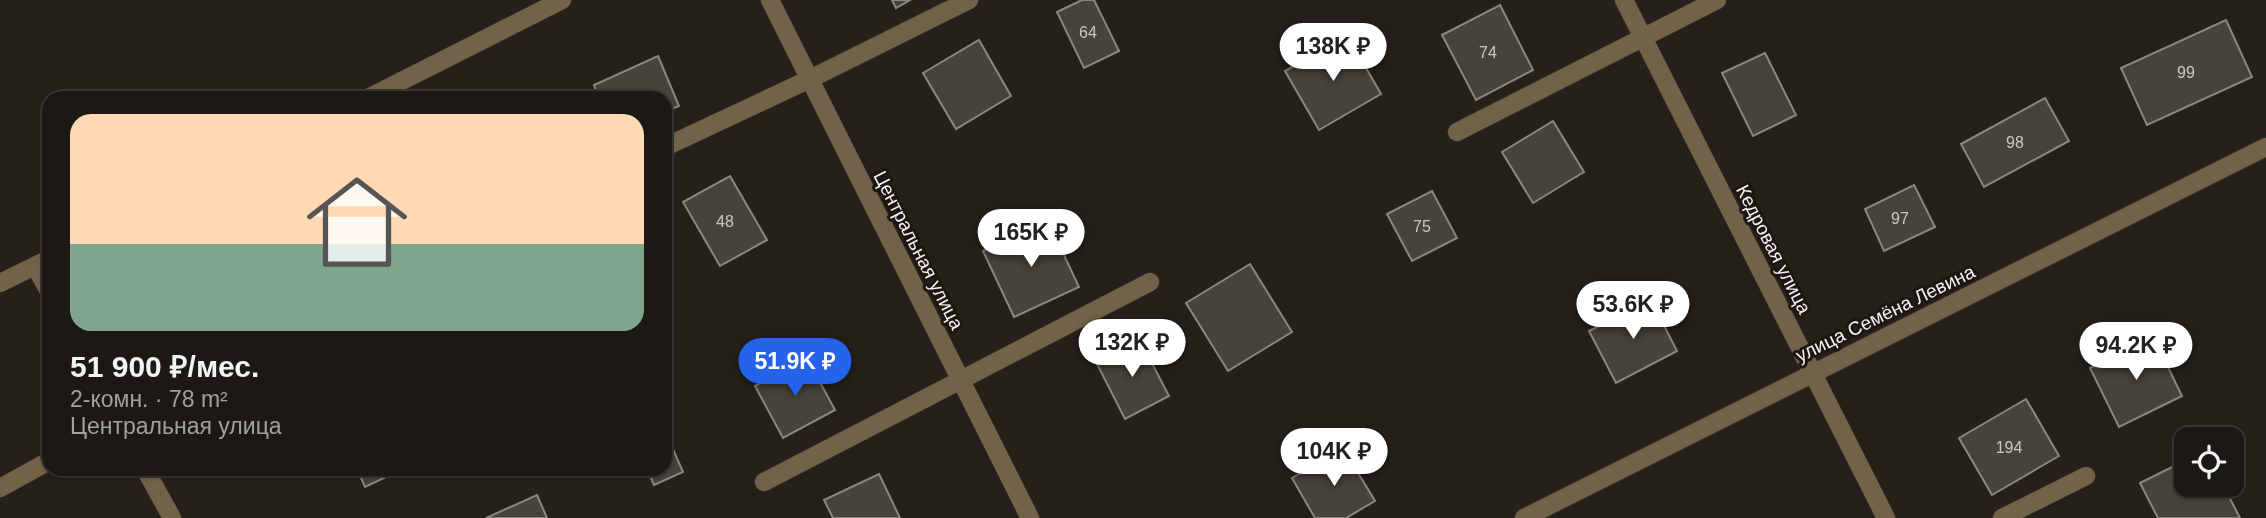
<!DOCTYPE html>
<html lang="ru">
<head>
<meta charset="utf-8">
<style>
	:root { --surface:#1c1914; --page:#25221d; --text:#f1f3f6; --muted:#a0a0a0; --line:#3a3834; --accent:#2563eb }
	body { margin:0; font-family:Arial,sans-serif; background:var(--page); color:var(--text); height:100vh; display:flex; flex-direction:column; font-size:26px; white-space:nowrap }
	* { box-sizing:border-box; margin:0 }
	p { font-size:23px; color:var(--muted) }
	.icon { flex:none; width:38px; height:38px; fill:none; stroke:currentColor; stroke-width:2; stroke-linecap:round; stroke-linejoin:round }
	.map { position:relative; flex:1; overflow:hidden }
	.sheet { position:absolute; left:42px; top:91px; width:630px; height:385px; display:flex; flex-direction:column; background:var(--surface); border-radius:21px; box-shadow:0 2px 5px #0004,0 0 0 2px var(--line) }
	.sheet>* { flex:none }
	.controls { position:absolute; left:2174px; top:427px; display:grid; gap:14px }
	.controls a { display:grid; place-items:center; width:70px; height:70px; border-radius:14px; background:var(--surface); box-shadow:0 2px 5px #0004,0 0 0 2px var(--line); font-size:35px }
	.price { position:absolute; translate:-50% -60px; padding:0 16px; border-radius:24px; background:#fff; color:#222; font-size:23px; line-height:46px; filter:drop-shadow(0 2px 4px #0008) }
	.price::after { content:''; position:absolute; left:50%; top:42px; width:21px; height:16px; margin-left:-10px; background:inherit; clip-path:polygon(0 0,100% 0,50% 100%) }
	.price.active { background:var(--accent); color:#fff }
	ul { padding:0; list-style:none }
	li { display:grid; align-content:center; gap:14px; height:371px; padding:0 28px }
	li span { display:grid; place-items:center; height:217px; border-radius:21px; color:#555 }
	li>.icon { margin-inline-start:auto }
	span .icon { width:126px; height:126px; fill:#fffc; stroke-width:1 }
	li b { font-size:30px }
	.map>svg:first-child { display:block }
	.building { fill:#47433b; stroke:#8c867e; stroke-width:2 }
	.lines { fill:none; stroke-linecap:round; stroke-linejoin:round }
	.lane-casing { stroke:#423f38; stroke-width:19 }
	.street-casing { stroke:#423f38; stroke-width:19 }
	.lane { stroke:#746248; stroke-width:18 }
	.street { stroke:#746248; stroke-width:18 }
	.labels { text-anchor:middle; stroke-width:6; stroke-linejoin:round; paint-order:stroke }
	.number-label { font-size:16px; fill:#cbc8c3 }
	.street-label { font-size:19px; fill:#f7f4f0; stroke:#1c1711 }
</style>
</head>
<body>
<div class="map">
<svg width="2266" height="518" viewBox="0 0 2266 518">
	<rect width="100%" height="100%" fill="#25211a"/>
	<path class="building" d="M892,0H910L896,8Z
		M1082,0H1094L1119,51L1084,68L1057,12Z
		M1500,5L1533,70L1476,100L1442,35Z
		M2226,20L2252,77L2147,125L2121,68Z
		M1347,35L1381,94L1319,130L1285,71Z
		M979,40L1011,96L956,129L923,73Z
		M1765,53L1796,115L1753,136L1722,73Z
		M658,56L679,106L665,112V98H599L594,85Z
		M2045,98L2069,141L1984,187L1961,144Z
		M1553,121L1584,172L1533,203L1502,152Z
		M730,176L767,240L720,266L683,202Z
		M1914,185L1935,227L1884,251L1865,209Z
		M1432,191L1457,238L1412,261L1387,214Z
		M1048,221L1079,287L1014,317L983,251Z
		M1250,264L1292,332L1228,371L1186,303Z
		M1651,300L1677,351L1616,383L1589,331Z
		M2153,336L2182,396L2119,427L2090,368Z
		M1140,340L1169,396L1125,419L1096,362Z
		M807,358L835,410L783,438L755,386Z
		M2026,399L2059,456L1992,495L1959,438Z
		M665,431L683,472L654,485L647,469H665Z
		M1343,448L1375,501L1346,518H1315L1292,478Z
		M2186,460V485H2223L2240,518H2158L2140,483Z
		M357,469H403L365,487Z
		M879,474L900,518H833L824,500Z
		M537,495L547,518H486Z"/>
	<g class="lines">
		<defs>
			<path id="lane" d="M1457,132L1717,0
				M665,147L810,79L969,0
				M764,482L1150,282
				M0,488L49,461
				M2002,518L2086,476"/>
			<path id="street" d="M770,0L1030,518
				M1624,0L1886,518
				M368,98L562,0
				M35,266L49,291
				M0,283L49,259
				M145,469L172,518
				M1524,518L2266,147"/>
		</defs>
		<use href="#lane" class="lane-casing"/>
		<use href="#street" class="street-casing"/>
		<use href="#lane" class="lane"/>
		<use href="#street" class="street"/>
	</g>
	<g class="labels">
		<g class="number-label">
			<text x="1088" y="38">64</text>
			<text x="1488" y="58">74</text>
			<text x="2186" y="78">99</text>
			<text x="2015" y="148">98</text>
			<text x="1900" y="224">97</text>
			<text x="725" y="227">48</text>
			<text x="1422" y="232">75</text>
			<text x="2009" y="453">194</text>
		</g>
		<g class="street-label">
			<text transform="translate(1774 249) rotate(63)" y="7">Кедровая улица</text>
			<text transform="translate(919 250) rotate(63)" y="7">Центральная улица</text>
			<text transform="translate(1885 313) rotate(-26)" y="7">улица Семёна Левина</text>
		</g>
	</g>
</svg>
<div class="controls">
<a><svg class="icon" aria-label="locate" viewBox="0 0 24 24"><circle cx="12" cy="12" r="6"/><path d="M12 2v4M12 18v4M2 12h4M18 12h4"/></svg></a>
</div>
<b class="price" style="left:1333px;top:83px">138K ₽</b>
<b class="price" style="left:1031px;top:269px">165K ₽</b>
<b class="price" style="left:1633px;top:341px">53.6K ₽</b>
<b class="price" style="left:1132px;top:379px">132K ₽</b>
<b class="price" style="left:2136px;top:382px">94.2K ₽</b>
<b class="price active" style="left:795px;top:398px">51.9K ₽</b>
<b class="price" style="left:1334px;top:488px">104K ₽</b>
<section class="sheet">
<ul>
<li><span style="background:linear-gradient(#ffd9b3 60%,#7fa58c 0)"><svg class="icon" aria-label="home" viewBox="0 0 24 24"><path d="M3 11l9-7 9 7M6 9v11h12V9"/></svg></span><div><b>51 900 ₽/мес.</b><p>2-комн. · 78 m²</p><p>Центральная улица</p></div></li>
</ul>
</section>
</div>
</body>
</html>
